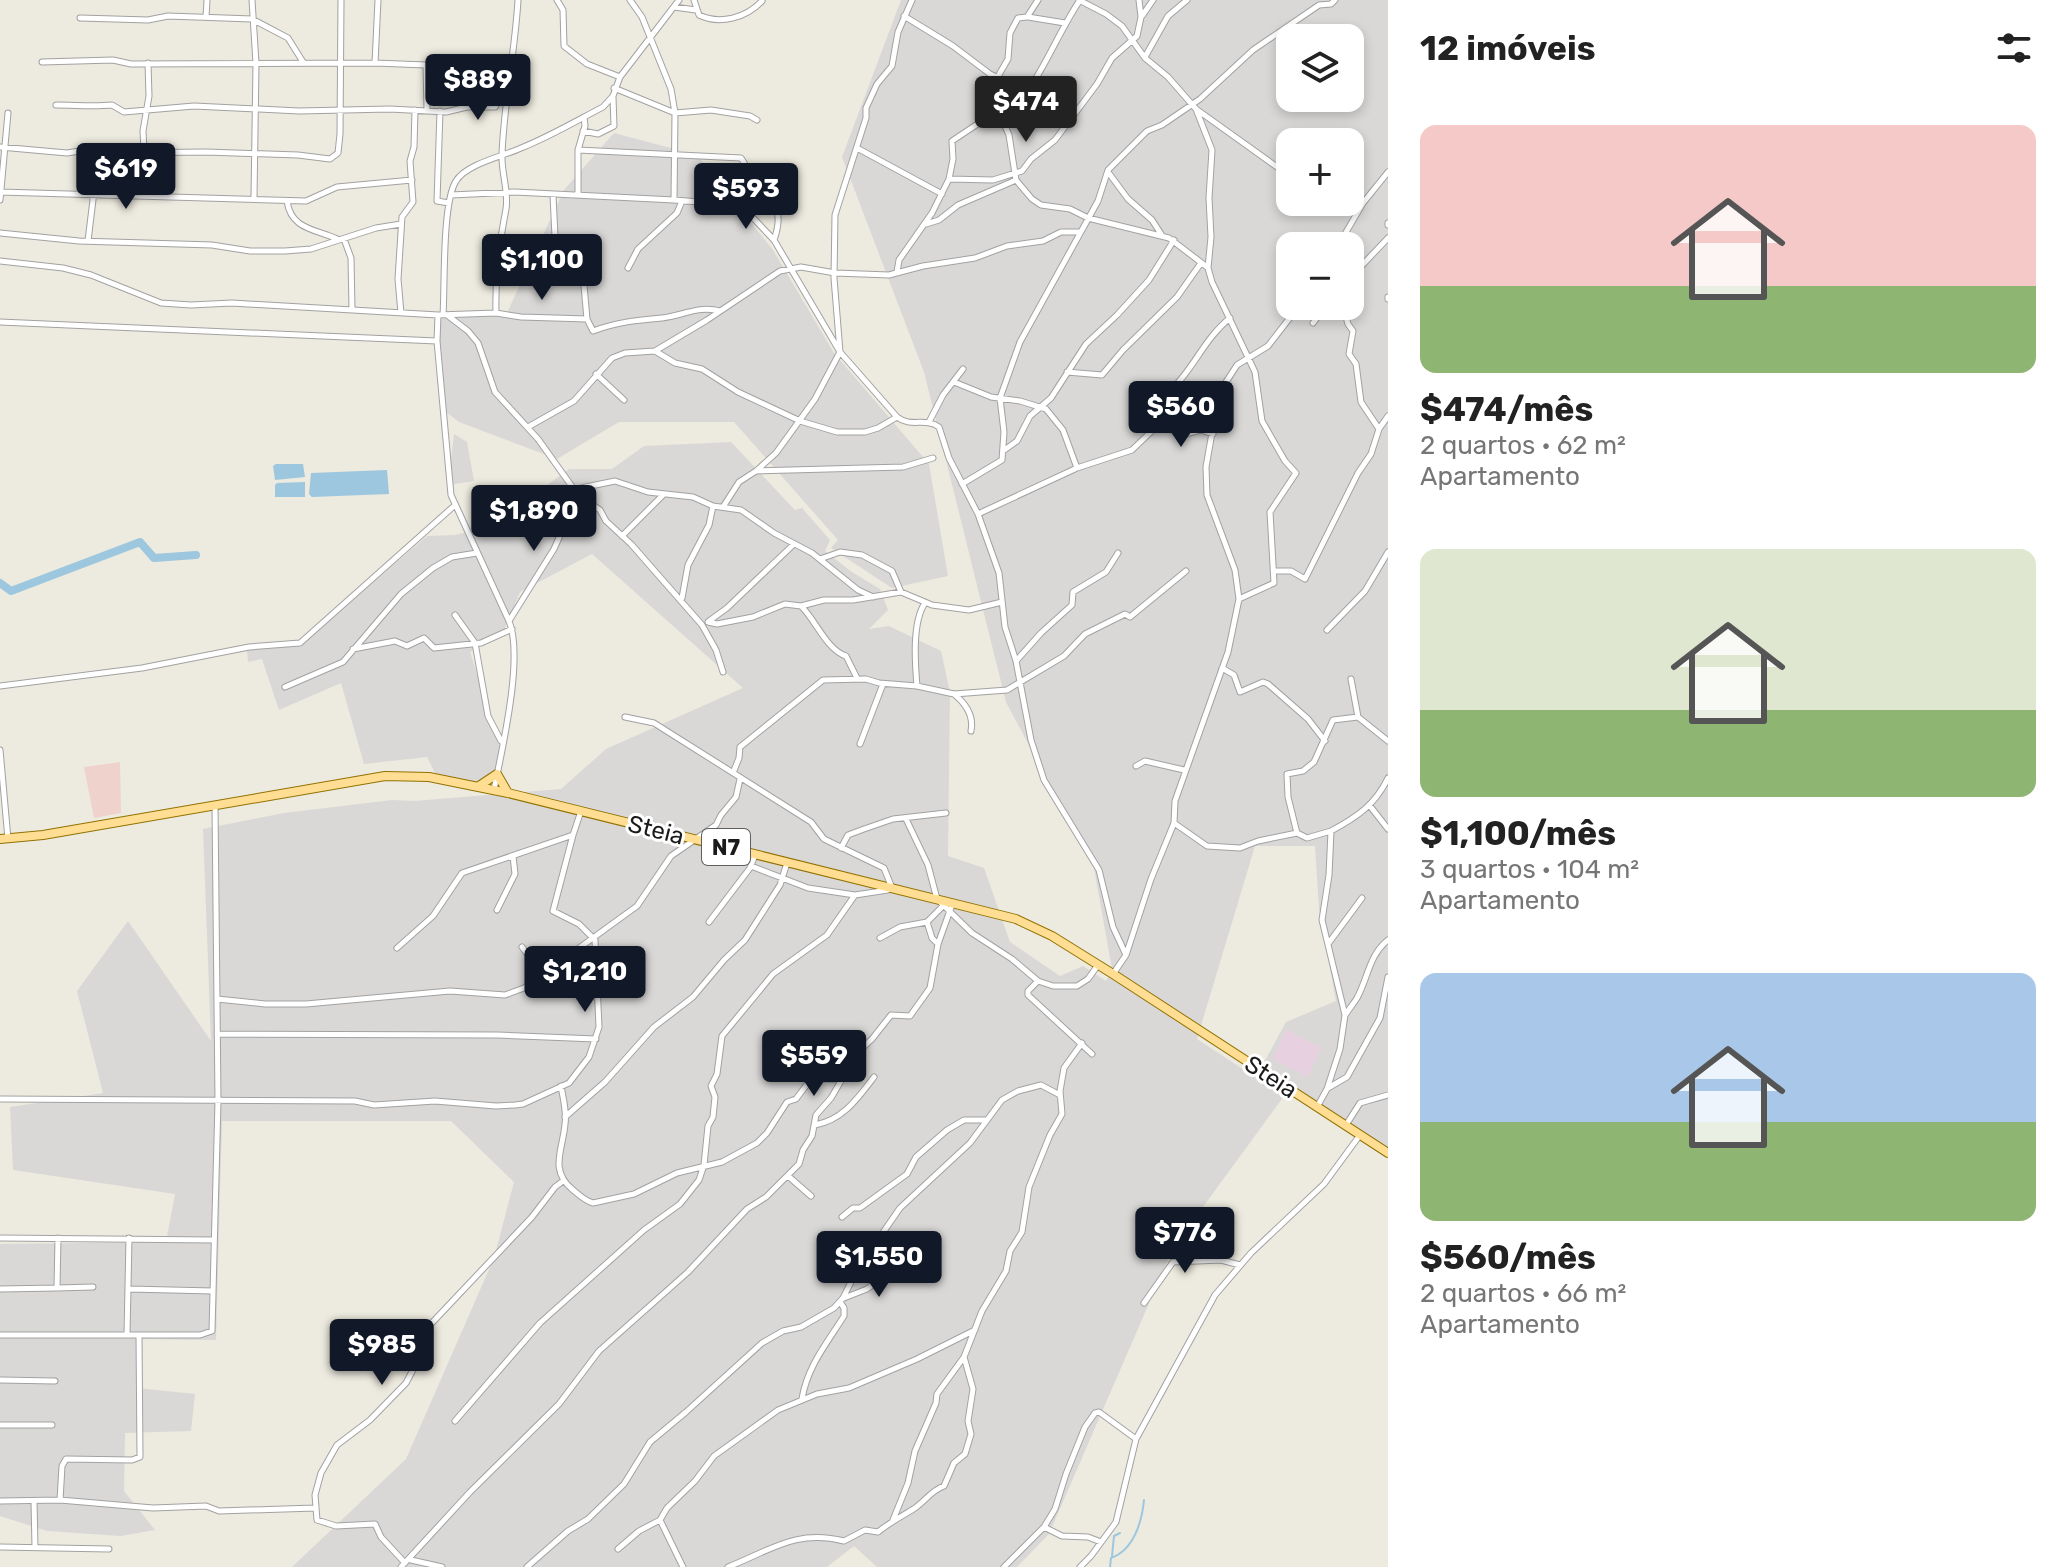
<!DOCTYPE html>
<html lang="pt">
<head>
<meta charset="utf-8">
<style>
	:root { --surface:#fff; --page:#f2f2f2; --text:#222; --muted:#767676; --accent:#111827 }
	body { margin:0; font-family:Rubik,sans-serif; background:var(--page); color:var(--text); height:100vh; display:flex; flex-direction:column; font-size:30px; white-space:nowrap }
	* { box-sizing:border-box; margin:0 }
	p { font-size:26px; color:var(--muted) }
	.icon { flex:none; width:44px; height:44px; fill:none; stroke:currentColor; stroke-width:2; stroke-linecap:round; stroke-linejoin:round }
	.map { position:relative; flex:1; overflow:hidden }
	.drawer { display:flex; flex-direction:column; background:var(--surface); width:680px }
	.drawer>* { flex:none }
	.buttons { position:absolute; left:1276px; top:24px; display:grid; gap:16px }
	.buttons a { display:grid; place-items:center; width:88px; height:88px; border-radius:16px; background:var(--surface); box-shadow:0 4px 12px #0003; font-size:40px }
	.price { position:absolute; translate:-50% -68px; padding:0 18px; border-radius:8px; background:var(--accent); color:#fff; font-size:26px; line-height:52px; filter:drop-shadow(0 2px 4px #0008) }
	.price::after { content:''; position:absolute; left:50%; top:48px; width:24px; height:18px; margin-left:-12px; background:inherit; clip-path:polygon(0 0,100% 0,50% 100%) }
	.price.selected { background:#222; color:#fff }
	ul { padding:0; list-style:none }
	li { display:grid; align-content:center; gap:16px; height:424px; padding:0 32px }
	li span { display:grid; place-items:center; height:248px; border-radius:16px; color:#555 }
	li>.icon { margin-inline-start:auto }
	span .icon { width:144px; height:144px; fill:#fffc; stroke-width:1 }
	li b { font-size:34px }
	h2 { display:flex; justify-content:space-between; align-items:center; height:96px; padding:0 32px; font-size:34px }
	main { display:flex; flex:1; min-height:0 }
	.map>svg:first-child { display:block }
	.residential { fill:#d9d8d7; fill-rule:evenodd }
	.commercial { fill:#f0d2cd }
	.industrial { fill:#e7d1e0 }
	.water { fill:#9cc7de }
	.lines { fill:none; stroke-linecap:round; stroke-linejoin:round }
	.stream { stroke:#9cc7de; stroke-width:2 }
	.river { stroke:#9cc7de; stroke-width:8 }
	.minor-casing { stroke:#a2a2a2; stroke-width:7 }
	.primary-casing { stroke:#917200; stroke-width:10 }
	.minor { stroke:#fff; stroke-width:5 }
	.primary { stroke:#ffdd92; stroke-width:8 }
	.labels { text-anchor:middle; stroke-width:6; stroke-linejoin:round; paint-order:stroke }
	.shield { fill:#fff; stroke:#5f5f5f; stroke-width:2 }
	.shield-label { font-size:22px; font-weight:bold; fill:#1b1b1b }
	.street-label { font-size:24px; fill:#1b1b1b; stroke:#fff }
</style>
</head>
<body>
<main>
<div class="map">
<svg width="1388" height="1567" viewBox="0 0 1388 1567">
	<rect width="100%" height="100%" fill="#edeadf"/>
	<path class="residential" d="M901,0H1388V1149L1261,1068L1286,1022L1336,1001L1319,909L1315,846H1255L1197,1039L1284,1096L1173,1248L1049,1534L1017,1567H877L854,1546L827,1567H292L406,1459L494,1258L514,1182L451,1121H222L216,1340L139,1339L137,1388L195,1394L191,1431L125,1433L124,1491L155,1530L121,1536L47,1531L0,1516V1244L166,1242L175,1194L13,1170L10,1107L103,1093L77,991L128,921L211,1041L203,829L284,813L392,800L414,801L561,789L606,749L743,688L592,554L520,592L503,633L470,652L501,750L494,785L436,775L427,757L364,764L341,683L279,710L262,659L248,662L247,650L301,644L427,536L455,535L491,527L569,469H612L644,446L731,442L795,510L802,508L830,540L825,551L852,572L880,589L888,610L869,629L889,626L941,651L950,692L948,856L984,868L1010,942L1060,976L1083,966L1106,981L1112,969L1094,868L1006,702L924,372L842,157ZM1290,38H1350V98H1290ZM1290,142H1350V202H1290ZM1290,246H1350V306H1290Z
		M614,133L697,155L773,250L834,353L929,464L948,576L892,588L831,548L838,540L734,422H619L557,459L459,422L446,412L436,319L507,313L564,190Z
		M454,434L467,442L474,481L448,485Z"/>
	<path class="commercial" d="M120,762L121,813L94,818L84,767Z"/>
	<path class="industrial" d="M1286,1029L1321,1048L1308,1077L1273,1059Z"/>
	<path class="water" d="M276,464H303L305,477L275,480L273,466Z
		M387,470L389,494L312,497L309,494L311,473Z
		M305,482V497H275V485L277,483Z"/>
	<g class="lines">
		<path class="stream" d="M1112,1556L1114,1536L1120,1533
			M1110,1567L1111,1558C1134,1550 1142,1521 1144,1500"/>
		<path class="river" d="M0,583L11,591L140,542L154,558L196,555"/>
		<defs>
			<path id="minor" d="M252,0L256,63L254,198
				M557,0L563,10L564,46L587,64L620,77
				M694,0L699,15C720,25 746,18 762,1
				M1079,0L1106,14L1122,26L1145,58L1168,77L1196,109L1212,150L1209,198L1211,237L1208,268L1212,282L1255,372L1262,421L1285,461L1296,473L1270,512L1274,583L1239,599
				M674,7L696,10
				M904,16L953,46L990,74L1004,81L995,94L994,101L1009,135L1016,180L1032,199L1041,205L1070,209L1088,218L1169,238L1207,267
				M1142,16L1153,0
				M206,17L207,0
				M1028,17L1065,23
				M80,18L148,20L168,16L252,19L288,38L303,62
				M1145,57L1168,16L1187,0
				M42,62L113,60L131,64L375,63L378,0
				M375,63L426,65L427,109
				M997,78L1008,59L1010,33L1018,18L1027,17L1038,0
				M1004,81L1025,95
				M614,88L675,113L711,110L750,116L757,120
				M56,105C76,105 93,107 112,105L124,112L194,106L299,111L390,109L446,112L467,107H495L503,92L509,86
				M1196,109L1277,167L1290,169
				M440,111L437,201L449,203
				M1002,120C1039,88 1053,40 1080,0
				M583,131L598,134L614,126L613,97
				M0,147L67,153L86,150L119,153L206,152L298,155L330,159L338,153L340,134L341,0
				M857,148L942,194
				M578,150L741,158C746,165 749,173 754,181C770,206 786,205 774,240L840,352L897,417C911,428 925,417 939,427L949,458L978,514L999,573L1005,627L1016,661L1031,740L1044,780L1099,870L1113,927L1126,955
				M144,151L143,131L149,96L148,63
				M1108,172L1128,199L1152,220L1161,234
				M949,179L993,180L1022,171L1031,159L1055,140L1097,84L1112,58L1137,36L1141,17L1139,0
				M0,192L306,201L337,187L412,180
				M451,195L515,192L674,200L675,113L671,89L642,17L630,0
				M553,195L555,237L582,263L587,319L593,331C617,322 638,320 662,318C682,316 699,305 720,311
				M578,195V150L585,126L584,117
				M0,200L8,113
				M674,200L700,202
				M287,201C291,230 316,229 337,239
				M739,203L774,240
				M1388,223V225
				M926,224L939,220L958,205L1016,180
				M0,233L79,241L212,245L250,251H285L311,249L376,228L401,224
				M344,239L351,258L352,310
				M88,241L99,150
				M1338,246L1363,203L1388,172
				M0,261L63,268L91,275L161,303L191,305L232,303L438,315L496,313L521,317L587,319
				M628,268L638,249L677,213L682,201
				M897,272L899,260L932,213L949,179L953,159L952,141L997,111
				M1350,278L1388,238
				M1388,297V299
				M1343,306L1348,324L1353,331L1349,354L1356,364L1361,402L1379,429
				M401,313L398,279L402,217L413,202L410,161L414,147L415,110
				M496,313C495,275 499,246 506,209C509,192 501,172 502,154C504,102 515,52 518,0
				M438,315L437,341L451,495L509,621C524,657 502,749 494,790
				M443,315C445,286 442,203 456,181C466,164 504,156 521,148C549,137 576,121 603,107L613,96L620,77L679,0
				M447,315L468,331L478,343L495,392L538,439L578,495L600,510L606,521L631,544L702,625L716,650L723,672
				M0,322L437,341
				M1313,323L1326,306
				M655,351L675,363L702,369L738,392L800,421L837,432H865L878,428L897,417
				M1067,372L1102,375L1123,350L1177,297L1201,263
				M596,374L624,400
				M954,382L991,397L1020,401L1046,409L1063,430L1077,468
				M1174,386L1194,403L1215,408
				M929,422L943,395L963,369
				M528,427L574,401L612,358L625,353L655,351L707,320L780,271L801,267L835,273L889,275L923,266L975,258L1007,246L1043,241L1061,232H1079
				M1213,434L1201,430L1181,435L1160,423L1148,408C1154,397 1164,396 1173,388C1194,368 1204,339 1230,318
				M1003,451L1017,441L1030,416L1051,398L1086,344L1117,315L1149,280L1174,240
				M756,471L903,467L933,458
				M962,484L1002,460L1004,432L1000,398L1020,342L1098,201L1108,170L1147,131L1162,125L1200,99L1253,50L1319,5L1331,4L1335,0
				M723,507L739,482L756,471L776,453L815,399L840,352L834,278L835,215L866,118V108L877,84L892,66L898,32L912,0
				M978,514L1077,468L1132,450L1160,423
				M622,536L663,495
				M820,559L840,552L862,555L892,571L901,592L932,605L969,610L1002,602
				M1275,571H1291L1305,579L1358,473L1371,454L1379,429L1388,416
				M682,598L688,565L709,525L713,506
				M802,607C816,621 827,650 846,656L857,678
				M455,615L475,643L488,716L501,741
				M509,621L554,549L581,488L615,481L648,492L693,497L713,506L741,510L774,533L812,553L858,590L873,597
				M709,621L727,608L794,544
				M708,622L717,624L753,617L785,604L801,606L824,600H853L901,592
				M1327,630L1365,591L1388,552
				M353,649L395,641L407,646L424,638L434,648L481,643L512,629
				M1017,660L1041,633L1072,605L1073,592L1106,572L1118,553
				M1222,668L1234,675L1240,692L1263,682L1268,684L1308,719L1325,741
				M1351,679L1358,717L1388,741
				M0,686L142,668L249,647L300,643L454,506
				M917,686C915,663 912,622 925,603
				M285,687L343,662L401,594L433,568L452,557L477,553
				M954,694C965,703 974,716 971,731
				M625,717L654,723L811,822L824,839L884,868L892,888
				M860,744L883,684
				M0,750L8,839
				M1136,766L1145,761L1184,770
				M733,773L739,758L740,747L823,680L866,679L879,683L917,686L954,694L1007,690L1064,656L1085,634L1125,614L1130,617L1186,571
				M1370,806L1388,829
				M906,819L928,865L937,899L972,933L1012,959L1038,981L1053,986H1077L1088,979L1098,965
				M1174,823L1207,846L1240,848L1258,841L1297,833L1307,838L1331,831
				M1297,833L1288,797L1287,774L1303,771L1314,762L1333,720L1358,717
				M841,848L848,835L864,829L893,819L946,813
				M751,866L808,888L855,895
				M497,910L515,874L513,856
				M709,922L750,868L755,855
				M927,922L932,938L938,944
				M880,938L900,927L927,922L943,906
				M1328,944L1362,898
				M522,947L543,975
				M397,948L433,916L462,873L573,835L581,811
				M1113,974L1126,955L1151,879L1174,823L1175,801L1228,652L1239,599L1235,570L1207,495L1206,467L1219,393L1237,365L1268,346L1299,306
				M1038,981L1028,991V995L1092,1054
				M217,999L265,1004H306L450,991L505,995L524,988L637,906L671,856L716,825L721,815L736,797L740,779
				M1346,1014C1349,1009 1354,1003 1357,998C1368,978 1369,955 1388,940
				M217,1034L498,1035L596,1039
				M561,1086C563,1098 567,1112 565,1124C563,1149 549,1170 572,1189C579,1195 585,1201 593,1203L634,1194L677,1173L722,1162L757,1143L767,1133L787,1102L796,1099L811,1079H842
				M1328,1088L1347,1077L1380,1018L1388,977
				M0,1099L355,1101L374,1105L435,1101L496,1106L515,1105L523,1104L569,1083L589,1057L599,1027L595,940L579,924L553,911L573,835
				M1317,1107L1327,1089L1340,1049L1345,1015L1322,920L1329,875L1331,831C1357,817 1375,805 1388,778
				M565,1117L605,1082L654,1027L693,997L724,960L745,940L780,885L787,863
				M815,1125C843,1120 858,1098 874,1077
				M1346,1125L1360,1103L1388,1095
				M788,1176L811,1196
				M842,1217L853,1208H860L907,1174L916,1157L947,1130L964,1120H985
				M0,1238L214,1240
				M57,1288L93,1287
				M0,1289L57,1288L58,1238
				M129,1289L213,1291
				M844,1298L867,1289L897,1267
				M1144,1303L1173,1262L1221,1260L1240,1265
				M0,1335H200L212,1331L218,1101L215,806
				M127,1335L129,1238
				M139,1335L140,1457L132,1460L66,1459L62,1466L60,1500L153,1508L206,1506L219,1511L315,1508
				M0,1380L55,1381
				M802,1399C807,1367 827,1343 844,1316V1308L840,1302
				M455,1421L540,1323L644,1230L680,1204L699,1180L704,1165L708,1126L713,1117L715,1097L711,1086L717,1074L722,1036L773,974L827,935L855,895L888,890
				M0,1425H52
				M0,1501L60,1500
				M34,1501L35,1547
				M660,1520L683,1567
				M893,1520L908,1483L915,1451L936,1403L937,1394L964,1357L982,1311L1006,1271L1010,1251L1022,1232L1029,1187L1050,1135L1062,1114L1060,1091L1064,1068L1082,1043
				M1101,1542L1088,1537L1062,1536L1044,1527L1055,1509L1066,1474L1085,1427L1095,1413L1099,1412L1136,1439
				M0,1547L109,1549
				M618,1549L639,1531L660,1520L667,1508L695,1481L714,1456L778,1410L817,1394L849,1388L917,1359L975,1330
				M411,1560L442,1567
				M405,1563L381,1537L375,1524L336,1526L317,1520L315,1495L321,1473L337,1445L370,1420L406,1383L426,1345L429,1326L532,1217L555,1187L563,1181
				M401,1567L470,1492L559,1404L599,1351L688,1272L747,1209L766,1197L799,1164L803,1150L812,1136L816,1115L831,1098L858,1052L872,1039L891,1015L910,1016L930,988L938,944L953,902
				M527,1567L568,1531L588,1519L624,1484L650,1442L686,1412L762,1343L783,1331L801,1327L834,1308L843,1298L857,1270L900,1208L970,1143L1002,1100L1018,1091L1041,1085L1060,1095
				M728,1567C771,1550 796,1529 844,1541L865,1530L878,1532C889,1523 900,1517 912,1510C925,1502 930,1491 944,1486L954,1463L965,1454L971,1434L968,1421L973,1389L964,1357
				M1004,1567L1044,1527
				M1080,1567L1091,1556L1116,1522L1136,1439L1215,1295L1251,1253L1324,1184L1360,1135"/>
			<path id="primary" d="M479,786L497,774L508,793
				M0,839L43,835L385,776L429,777L508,793L1016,919L1052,936L1113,974L1388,1153"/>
		</defs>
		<use href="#minor" class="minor-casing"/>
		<use href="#primary" class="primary-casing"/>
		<use href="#minor" class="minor"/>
		<use href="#primary" class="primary"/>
	</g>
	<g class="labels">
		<rect class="shield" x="702" y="829" width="48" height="36" rx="6"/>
		<g class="shield-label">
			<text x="726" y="855">N7</text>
		</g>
		<g class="street-label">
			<text transform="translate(656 830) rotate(14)" y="8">Steia</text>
			<text transform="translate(1271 1077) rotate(33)" y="8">Steia</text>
		</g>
	</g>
</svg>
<div class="buttons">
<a><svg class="icon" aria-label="layers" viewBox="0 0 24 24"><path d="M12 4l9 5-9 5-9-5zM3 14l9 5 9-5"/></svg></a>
<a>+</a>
<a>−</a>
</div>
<b class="price" style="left:478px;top:122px">$889</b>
<b class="price selected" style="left:1026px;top:144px">$474</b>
<b class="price" style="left:126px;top:211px">$619</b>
<b class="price" style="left:746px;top:231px">$593</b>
<b class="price" style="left:542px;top:302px">$1,100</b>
<b class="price" style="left:1181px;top:449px">$560</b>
<b class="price" style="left:534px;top:553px">$1,890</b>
<b class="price" style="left:585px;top:1014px">$1,210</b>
<b class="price" style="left:814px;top:1098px">$559</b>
<b class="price" style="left:1185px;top:1275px">$776</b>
<b class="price" style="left:879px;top:1299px">$1,550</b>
<b class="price" style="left:382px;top:1387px">$985</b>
</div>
<section class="drawer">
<h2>12 imóveis<svg class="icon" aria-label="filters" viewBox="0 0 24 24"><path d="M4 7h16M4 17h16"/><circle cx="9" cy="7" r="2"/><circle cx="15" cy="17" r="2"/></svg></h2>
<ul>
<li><span style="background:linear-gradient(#f6c9c9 65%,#8fb573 0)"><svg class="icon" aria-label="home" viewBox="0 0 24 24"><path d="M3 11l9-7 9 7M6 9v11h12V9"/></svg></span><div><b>$474/mês</b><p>2 quartos · 62 m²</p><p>Apartamento</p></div></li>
<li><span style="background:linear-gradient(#dfe7d0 65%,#8fb573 0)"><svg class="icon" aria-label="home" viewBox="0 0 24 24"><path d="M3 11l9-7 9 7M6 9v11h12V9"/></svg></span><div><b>$1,100/mês</b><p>3 quartos · 104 m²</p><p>Apartamento</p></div></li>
<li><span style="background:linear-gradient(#a9c7e8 60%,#8fb573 0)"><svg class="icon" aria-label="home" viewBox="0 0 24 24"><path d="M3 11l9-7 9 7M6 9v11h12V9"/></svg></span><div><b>$560/mês</b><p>2 quartos · 66 m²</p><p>Apartamento</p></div></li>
</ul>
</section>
</main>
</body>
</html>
